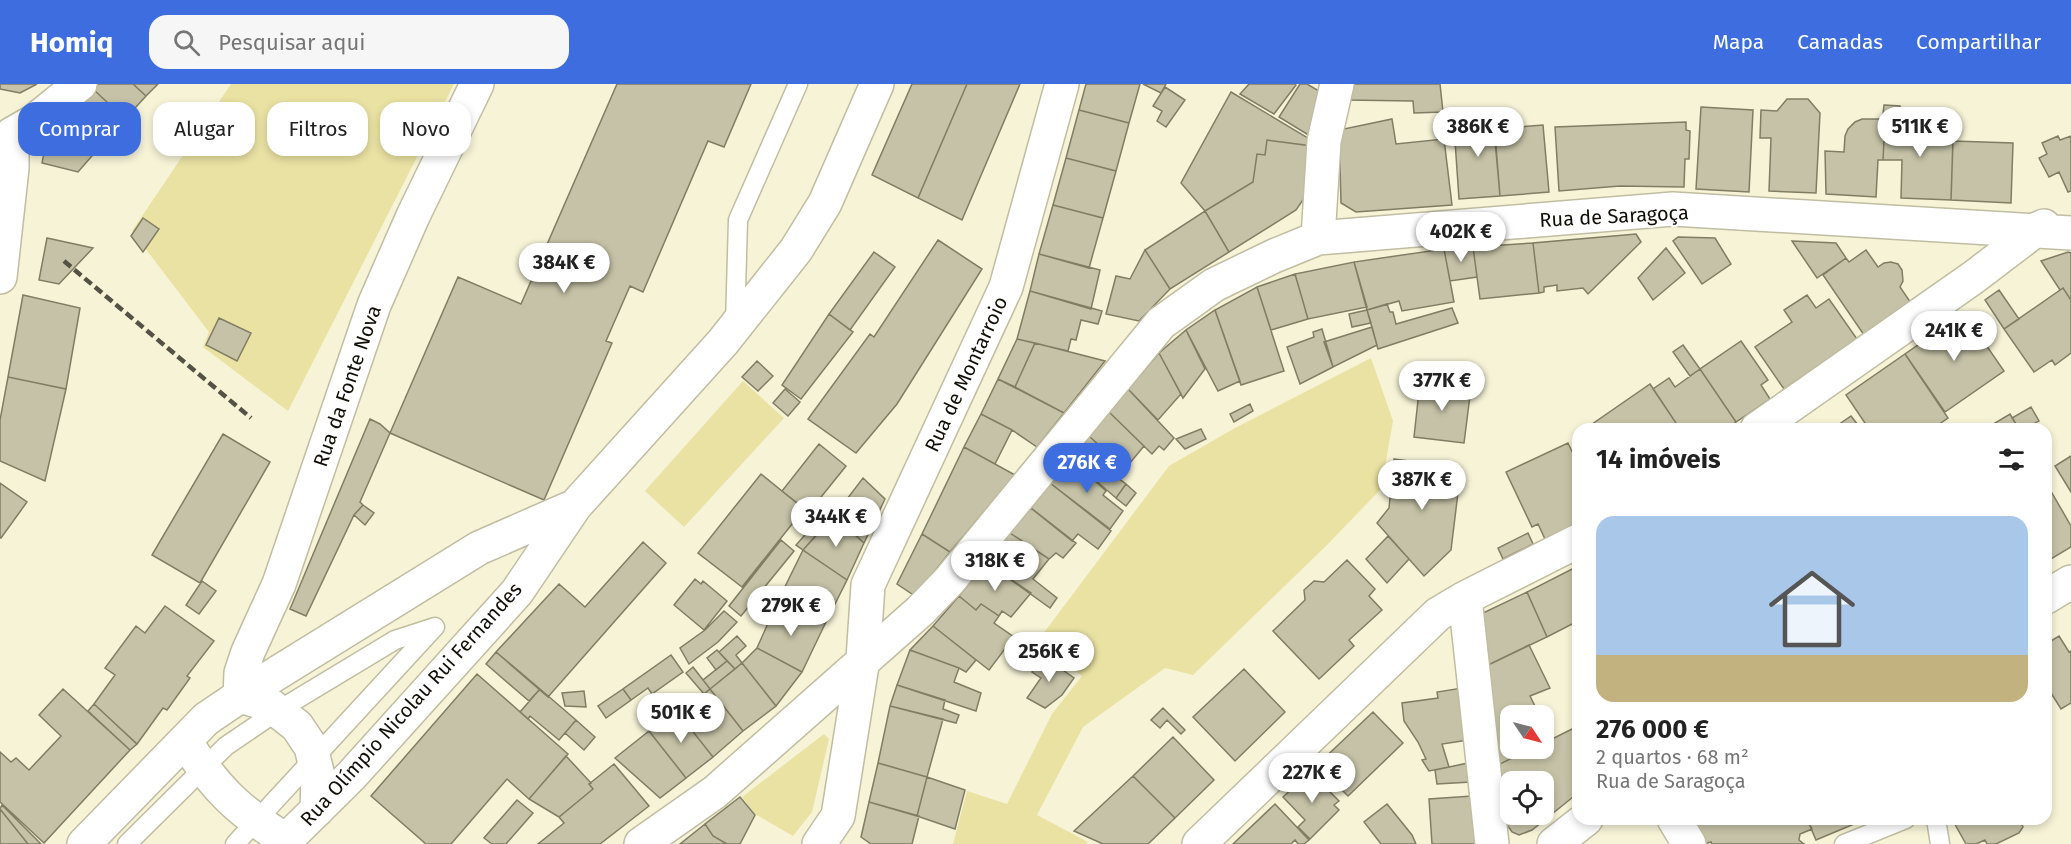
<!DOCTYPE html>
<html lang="pt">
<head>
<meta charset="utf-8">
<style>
	:root { --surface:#fff; --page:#f6f6f6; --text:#222; --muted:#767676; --accent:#3d6dde }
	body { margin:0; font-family:"Fira Sans",sans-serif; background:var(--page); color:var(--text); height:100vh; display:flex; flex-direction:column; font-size:22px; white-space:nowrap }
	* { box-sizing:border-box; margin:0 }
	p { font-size:20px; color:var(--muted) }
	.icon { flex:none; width:33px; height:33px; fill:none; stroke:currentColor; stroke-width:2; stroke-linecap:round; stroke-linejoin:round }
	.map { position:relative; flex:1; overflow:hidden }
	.drawer { position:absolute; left:1572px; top:339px; width:480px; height:402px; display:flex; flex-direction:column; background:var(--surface); border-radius:18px; box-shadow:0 3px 9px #0003 }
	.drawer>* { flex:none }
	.top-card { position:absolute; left:18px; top:18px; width:570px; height:54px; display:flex; gap:12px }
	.needle { width:39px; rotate:125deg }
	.fabs { position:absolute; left:1500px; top:621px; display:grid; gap:12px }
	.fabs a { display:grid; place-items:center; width:54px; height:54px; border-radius:12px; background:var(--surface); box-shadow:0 3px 9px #0003; font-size:30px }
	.price { position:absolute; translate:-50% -51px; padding:0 14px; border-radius:21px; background:#fff; color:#222; font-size:20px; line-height:39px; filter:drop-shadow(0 2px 3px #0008) }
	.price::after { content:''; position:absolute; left:50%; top:36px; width:18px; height:14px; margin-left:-9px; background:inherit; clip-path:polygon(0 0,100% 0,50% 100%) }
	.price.on { background:var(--accent); color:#fff }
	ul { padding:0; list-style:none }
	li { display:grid; align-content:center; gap:12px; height:318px; padding:0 24px }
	li span { display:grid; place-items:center; height:186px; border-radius:18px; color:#555 }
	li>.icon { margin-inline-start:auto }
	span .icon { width:108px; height:108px; fill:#fffc; stroke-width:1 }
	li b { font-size:26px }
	h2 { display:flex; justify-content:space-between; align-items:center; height:72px; padding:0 24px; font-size:26px }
	.pill { padding:0 21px; border-radius:18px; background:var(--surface); box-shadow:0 3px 9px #0003; font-size:21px; line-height:54px }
	.pill.on { background:var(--accent); color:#fff }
	header { display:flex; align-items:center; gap:36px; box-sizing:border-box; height:84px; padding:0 30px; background:var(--accent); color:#fff }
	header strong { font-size:28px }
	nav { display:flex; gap:33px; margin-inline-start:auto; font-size:21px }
	.search { width:420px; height:54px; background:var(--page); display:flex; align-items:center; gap:15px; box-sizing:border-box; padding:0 21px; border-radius:18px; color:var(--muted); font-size:22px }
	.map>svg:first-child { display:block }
	.green { fill:#eae2a3 }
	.building { fill:#c5c2a7; stroke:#807d64; stroke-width:1.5; fill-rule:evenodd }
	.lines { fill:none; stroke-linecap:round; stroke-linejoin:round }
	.lane-casing { stroke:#c0bda2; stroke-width:21 }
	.street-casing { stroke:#c0bda2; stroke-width:36 }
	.secondary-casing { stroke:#c0bda2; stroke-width:36 }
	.lane { stroke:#fff; stroke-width:18 }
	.street { stroke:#fff; stroke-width:33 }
	.secondary { stroke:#fff; stroke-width:33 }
	.rail { stroke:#545244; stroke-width:4.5; stroke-dasharray:9 4.5; stroke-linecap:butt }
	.labels { text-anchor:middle; stroke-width:5; stroke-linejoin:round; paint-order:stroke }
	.street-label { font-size:20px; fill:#100f06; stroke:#fff }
</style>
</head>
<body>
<header>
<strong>Homiq</strong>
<div class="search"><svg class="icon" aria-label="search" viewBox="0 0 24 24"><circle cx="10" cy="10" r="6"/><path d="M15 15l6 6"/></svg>Pesquisar aqui</div>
<nav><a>Mapa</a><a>Camadas</a><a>Compartilhar</a></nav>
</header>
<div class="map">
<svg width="2071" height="760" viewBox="0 0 2071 760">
	<rect width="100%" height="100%" fill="#f6f3d7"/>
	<path class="green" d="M231,0H454L288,327L203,263L209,248L132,147Z
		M1371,274L1393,337L1381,405L1327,461L1193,591L1165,584L1083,643L1037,731L1088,758L1086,760H953L967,707L1007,720L1052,630L1082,592L1037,558L1169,382L1235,344Z
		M743,297L784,334L684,443L645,407Z
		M824,650L829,655L812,728L793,752L755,730L742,713Z"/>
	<path class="building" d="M0,0H37L20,9L0,5Z
		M97,0H133L146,12L125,35L93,5Z
		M133,0H158L146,12Z
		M617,0H751L724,63L708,57L643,208L630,202L606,257L612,259L544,416L390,349L458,193L521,220Z
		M912,0H967L918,114L872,91Z
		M967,0H1020L962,136L918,114Z
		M1086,0H1140L1129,39L1079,26Z
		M1143,0H1166L1161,9Z
		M1249,0H1295L1296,1L1274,30L1240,10Z
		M1300,0H1307L1326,11L1315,55L1279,33Z
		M1350,0H1440L1443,28L1414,29L1413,17L1346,16Z
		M1165,3L1185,16L1166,43L1157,37L1162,27L1153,22Z
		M93,5L125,35L105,57L73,26Z
		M1231,8L1313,57L1312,62L1267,56L1265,71L1257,70L1253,98L1205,127L1181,99Z
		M1787,15H1808L1820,29L1816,109L1769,107L1771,54H1760L1761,26L1777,27Z
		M1884,21L1900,22V31L1883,30Z
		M1701,23L1753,26L1749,108L1696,105Z
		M1493,25L1500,112L1459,115L1455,57L1468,56L1466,27Z
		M73,26L105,57L78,88L42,79L47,53Z
		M1079,26L1129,39L1116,87L1066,74Z
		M1392,35L1396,60L1444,55L1452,121L1356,128L1341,119L1339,46Z
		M1862,35H1885L1883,76H1878L1876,113L1826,110L1825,67L1844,68L1845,52L1848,45L1855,38Z
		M1885,35L1936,37L1935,53H1953L1951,116L1901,114L1902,76H1883Z
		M1686,38V46L1690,47L1689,75H1685L1684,103L1620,102L1559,107L1555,43Z
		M1543,41L1549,108L1500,112L1494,45Z
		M2058,52L2060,56L2071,52V107L2068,108L2059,88L2049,93L2039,74L2047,70L2042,59Z
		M1267,56L1312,62L1305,113L1296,126L1229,168L1205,127L1253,98L1257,70L1265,71Z
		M1953,57L2013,59L2011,119L1951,116Z
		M1066,74L1116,87L1103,134L1053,121Z
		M1053,121L1103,134L1089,184L1039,170Z
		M1205,127L1229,168L1170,205L1145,166Z
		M143,134L159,145L143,168L131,152Z
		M1636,150L1641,158L1588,210L1583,204L1557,207V201L1544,203V208L1539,209L1533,159Z
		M1678,153L1715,154L1731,180L1702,200L1673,157Z
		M47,154L93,164L59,200L39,196Z
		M938,156L982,185L897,320L856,369L808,335L870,250L874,253Z
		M1792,157L1836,159L1846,174L1817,194Z
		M1533,159L1539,209L1480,215L1473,163Z
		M1473,163L1477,193L1450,197L1444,165Z
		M1666,164L1685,189L1653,216L1638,194Z
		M1444,165L1454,218L1402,227L1399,217L1367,226L1354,178Z
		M1145,166L1170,205L1139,237L1106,230L1116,192L1130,195Z
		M1866,166L1878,183L1884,179L1891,178L1898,180L1902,186L1903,197L1900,203L1911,219L1864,251L1823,191L1846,174L1849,178Z
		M874,168L895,183L850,246L829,230Z
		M2068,168L2071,169V216L2063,204L2060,206L2041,177Z
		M1039,170L1100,186L1091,225L1030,207Z
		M1354,178L1367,223L1308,235L1295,190Z
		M1295,190L1308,235L1271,246L1257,203Z
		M1257,203L1284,287L1241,301L1215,226Z
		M2063,204L2071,216V269L2055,281L2052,276L2034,288L2004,245Z
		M1999,206L2019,235L2004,245L1985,216Z
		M1030,207L1102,227L1098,240L1081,236L1076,256L1071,255L1068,267L1017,255Z
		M23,211L80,224L66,305L8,293Z
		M1807,211L1816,224L1829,215L1857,255L1784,305L1755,263L1792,238L1784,226Z
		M1387,220L1390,228H1393L1396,240L1452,224L1458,239L1378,265L1367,226Z
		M1215,226L1240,297L1218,307L1186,246Z
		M1367,226L1371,239L1352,243L1349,230Z
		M1964,229L2004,287L1945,328L1905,270Z
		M829,230L853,248L801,315L782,301Z
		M219,234L251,249L237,277L206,261Z
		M1372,243L1377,261L1333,283L1324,258Z
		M1322,245L1333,283L1300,300L1287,263L1314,253L1313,248Z
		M1186,246L1205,285L1183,314L1159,269Z
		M1017,255L1035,259L1015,303L998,295Z
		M1741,257L1768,296L1761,301L1770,315L1736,338L1700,285Z
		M1035,259L1105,277L1064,329L1015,303Z
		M1683,261L1700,285L1690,292L1673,268Z
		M1159,269L1181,310L1158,336L1128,305Z
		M1905,270L1948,334L1932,345H1869L1846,311Z
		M757,277L773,292L758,307L742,293Z
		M1700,285L1736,338L1727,345H1680L1653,305L1669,294L1675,303Z
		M8,293L66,305L45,397L0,377V336Z
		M998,295L1064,329L1037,363L1012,346L981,330Z
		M1420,298L1471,304L1464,359L1414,353Z
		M1650,300L1680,345H1585Z
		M785,305L800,318L788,332L773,319Z
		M1128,305L1174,354L1164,366L1159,362L1152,370L1109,328Z
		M1250,320L1253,327L1234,338L1230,330Z
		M2031,323L2039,337L2033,340L2036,345H2019L2012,334Z
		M1109,328L1144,362L1125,385L1089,352Z
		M981,330L1012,346L995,380L964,363Z
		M2010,330L2019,345H1985Z
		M1851,332L1861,345H1822L1835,343Z
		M370,335L380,340L390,349L360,418L363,421L354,431L306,532L290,525Z
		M1201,345L1206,355L1185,365L1176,355Z
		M223,350L270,378L200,499L152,471Z
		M1089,352L1125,385L1118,394L1126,400L1116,414L1071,375Z
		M1568,359L1578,380V439L1545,455L1538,440L1532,443L1506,388Z
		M819,360L846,382L809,428L782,407Z
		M964,363L1015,391L950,468L922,450Z
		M2071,372V408L2055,382Z
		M1071,375L1106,407L1103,411L1123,427L1110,445L1050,399Z
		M1394,375L1461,384L1451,466L1424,492L1377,439L1389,424Z
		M761,390L804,425L742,503L698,469Z
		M863,394L885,415L864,459L834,432Z
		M0,399L27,418L1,454H0Z
		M1050,399L1111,447L1098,465L1078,450L1072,457L1031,424Z
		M1126,400L1136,409L1126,422L1116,414Z
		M2052,409L2071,442V463L2046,478V413Z
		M363,421L374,429L365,441L354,431Z
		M1031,424L1076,459L1063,474L1056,469L1049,475L1010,449Z
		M834,432L864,459L847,496L803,466Z
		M819,435L826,440L803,466L796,461Z
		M1010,449L1049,475L1033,495L1057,514L1050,524L986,478Z
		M1528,449L1533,460L1503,475L1498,464Z
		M922,450L950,468L915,512L897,500Z
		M1388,452L1409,475L1387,499L1366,475Z
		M781,456L794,467L741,532L729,522Z
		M643,458L666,479L548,613L496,568L559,500L585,523Z
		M803,466L847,496L825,540L777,519Z
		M1347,476L1375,505L1369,512L1382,526L1349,556L1354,562L1319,595L1273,547L1305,516L1304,506L1314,497L1324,498Z
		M986,478L1031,509L1011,533L1002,527L999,532L981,520L976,526L959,512Z
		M1578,482V537L1547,553L1527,508Z
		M695,495L701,500L703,497L727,517L704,546L674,521Z
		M202,497L216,507L199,530L186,521Z
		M771,503L782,509L774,526L758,518Z
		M1527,508L1547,553L1486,582L1481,530Z
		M959,512L976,526L981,520L999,532L994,539L1014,553L989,586L933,542Z
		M777,519L825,540L802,588L757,564Z
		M165,522L214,557L187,592L190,594L167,626L163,624L137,660L94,620L115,591L105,584L136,542L145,549Z
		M724,527L737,538L718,558L689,580L680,564L705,546Z
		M933,542L976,576L966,588L959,584L910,566Z
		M737,552L746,562L736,571L742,579L735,585L719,568Z
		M2059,552L2069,568L2071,567V619L2061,625L2046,601V560Z
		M1529,561L1550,604L1530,612L1540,632H1510V664H1532L1496,682L1486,582Z
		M757,564L802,588L776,622L742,579Z
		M717,566L727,577L716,586L707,574Z
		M910,566L959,584L954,598L981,609L976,627L897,601Z
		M496,568L540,605L529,617L486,580Z
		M671,571L683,588L652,610L648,604L631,616L623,605Z
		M1043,572L1074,594L1062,611L1045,624L1027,614L1041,594L1032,588Z
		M727,577L735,585L710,605L703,596Z
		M742,579L776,622L743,647L710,605Z
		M693,583L710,605L704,610L686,589Z
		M1244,585L1285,628L1235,677L1193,633Z
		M477,590L568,670L529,715L507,695L451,760H426L371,712Z
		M897,601L945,616L943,625L959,631L956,639L890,622Z
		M1462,604L1468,656L1442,660L1449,683L1429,687L1422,676L1426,675L1418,658L1404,637L1402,619L1438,614L1437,608Z
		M63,605L130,666L44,759L0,718V668L11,678L16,674L29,686L61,652L39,631Z
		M540,605L576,636L559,656L530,632L528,635L520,628Z
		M623,605L631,616L606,634L598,622Z
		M710,605L743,647L713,673L679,630Z
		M584,607L586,623L565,622L562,609Z
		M94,620L137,660L130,666L88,627Z
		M890,622L943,635L927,693L878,679Z
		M1163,624L1185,646L1181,650L1167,636L1160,644L1151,636Z
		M676,626L713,673L686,694L649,647Z
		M1373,628L1403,659L1348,712L1317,681Z
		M576,636L595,653L584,666L565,649Z
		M1578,642V709L1532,746L1519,751L1512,748L1501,732L1496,682L1532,664H1544V659ZM1510,698H1544V730H1510Z
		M649,647L686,694L660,714L615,674Z
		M1173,653L1214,696L1175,734L1133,692Z
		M566,672L591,699L589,700L593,705L559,733L529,715Z
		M878,679L927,693L917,732L869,718Z
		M1468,679L1471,698L1437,700L1435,686Z
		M614,680L649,722L600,760H538L564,739L559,733L593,705L589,700Z
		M1310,688L1339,717L1334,721L1339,726L1310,755L1298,743L1305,736L1283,713Z
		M1133,692L1175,734L1148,760H1103L1074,747Z
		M927,693L965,706L955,745L917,732Z
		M1472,712L1476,760H1432L1429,715Z
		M740,713L755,731L740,760H727L713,752L705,740Z
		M517,716L533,729L506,760H492L484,754Z
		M869,718L919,732L912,760H871L861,753Z
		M1275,720L1309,756L1304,760H1298L1295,756L1291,760H1233Z
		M1387,720L1412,751L1416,760H1381L1364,738Z
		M2,721L41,760H28L0,725Z
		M0,725L28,760H0Z
		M1693,735H1807L1812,745L1800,750L1799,756L1804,760H1712L1711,758L1704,760Z
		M1807,735H1866L1816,756Z
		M1952,735H2019L2023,743L2019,749L1996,760H1987L1985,756L1976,760H1966Z
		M705,740L713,752L727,760H680Z"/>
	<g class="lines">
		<defs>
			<path id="lane" d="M735,240L738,136L798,0
				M1936,735L1940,760
				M127,760L226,662L279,626L395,556L435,543
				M235,760L433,545
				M1844,760L1906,735"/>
			<path id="street" d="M12,50L33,38L80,0
				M1318,154L1324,57L1337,0
				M0,193L12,84V50
				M1757,345L1974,193L2037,145L2044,142
				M1465,514L1492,760
				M240,612L241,589L248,568L279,500L374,221L413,132L477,0
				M1674,735L1689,760
				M641,760L715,708L920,527L949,497L1161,239L1214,201L1274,172L1318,154L1673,125L2071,149
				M819,760L838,732L863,575L868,501L1006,203L1062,0
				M1199,760L1438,530L1465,514L1578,457"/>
			<path id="secondary" d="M2046,513L2071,498
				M240,612L270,621L297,642L311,663L318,692L317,726
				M185,657C215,704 238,727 286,756
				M84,760L206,635L240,612L479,464L575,422
				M282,760L351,692L517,508L575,422L723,258L796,166L825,119L877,0
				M1554,760L1586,735"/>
		</defs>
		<use href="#lane" class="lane-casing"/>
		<use href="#street" class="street-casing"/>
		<use href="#secondary" class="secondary-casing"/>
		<use href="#lane" class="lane"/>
		<use href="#street" class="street"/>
		<use href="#secondary" class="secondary"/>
		<path class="rail" d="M64,177L251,334"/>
	</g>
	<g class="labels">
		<g class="street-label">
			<text transform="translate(1614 132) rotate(-3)" y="7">Rua de Saragoça</text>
			<text transform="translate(966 290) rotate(-65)" y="7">Rua de Montarroio</text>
			<text transform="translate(347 302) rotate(-71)" y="7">Rua da Fonte Nova</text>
			<text transform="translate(411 620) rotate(-48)" y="7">Rua Olímpio Nicolau Rui Fernandes</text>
		</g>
	</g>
</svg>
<div class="fabs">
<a><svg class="needle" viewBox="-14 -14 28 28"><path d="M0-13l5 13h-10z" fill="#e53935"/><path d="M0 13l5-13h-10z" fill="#767676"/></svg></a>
<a><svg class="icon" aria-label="locate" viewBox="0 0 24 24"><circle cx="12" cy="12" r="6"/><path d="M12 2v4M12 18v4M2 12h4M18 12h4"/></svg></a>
</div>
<b class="price" style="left:1478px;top:74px">386K €</b>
<b class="price" style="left:1920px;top:74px">511K €</b>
<b class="price" style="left:1461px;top:179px">402K €</b>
<b class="price" style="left:564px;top:210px">384K €</b>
<b class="price" style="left:1954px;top:278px">241K €</b>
<b class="price" style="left:1442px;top:328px">377K €</b>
<b class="price on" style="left:1087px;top:410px">276K €</b>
<b class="price" style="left:1422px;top:427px">387K €</b>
<b class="price" style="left:836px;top:464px">344K €</b>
<b class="price" style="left:995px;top:508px">318K €</b>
<b class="price" style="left:791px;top:553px">279K €</b>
<b class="price" style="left:1049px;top:599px">256K €</b>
<b class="price" style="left:681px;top:660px">501K €</b>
<b class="price" style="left:1312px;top:720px">227K €</b>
<div class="top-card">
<a class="pill on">Comprar</a>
<a class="pill">Alugar</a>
<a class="pill">Filtros</a>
<a class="pill">Novo</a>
</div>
<section class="drawer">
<h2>14 imóveis<svg class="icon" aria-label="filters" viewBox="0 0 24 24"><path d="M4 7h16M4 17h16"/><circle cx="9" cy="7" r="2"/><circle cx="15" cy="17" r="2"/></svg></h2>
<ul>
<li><span style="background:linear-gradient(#a9c7e8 75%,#c2b280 0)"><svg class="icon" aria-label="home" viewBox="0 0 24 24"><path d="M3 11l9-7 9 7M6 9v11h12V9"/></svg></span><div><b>276 000 €</b><p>2 quartos · 68 m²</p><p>Rua de Saragoça</p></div></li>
</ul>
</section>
</div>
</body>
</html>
